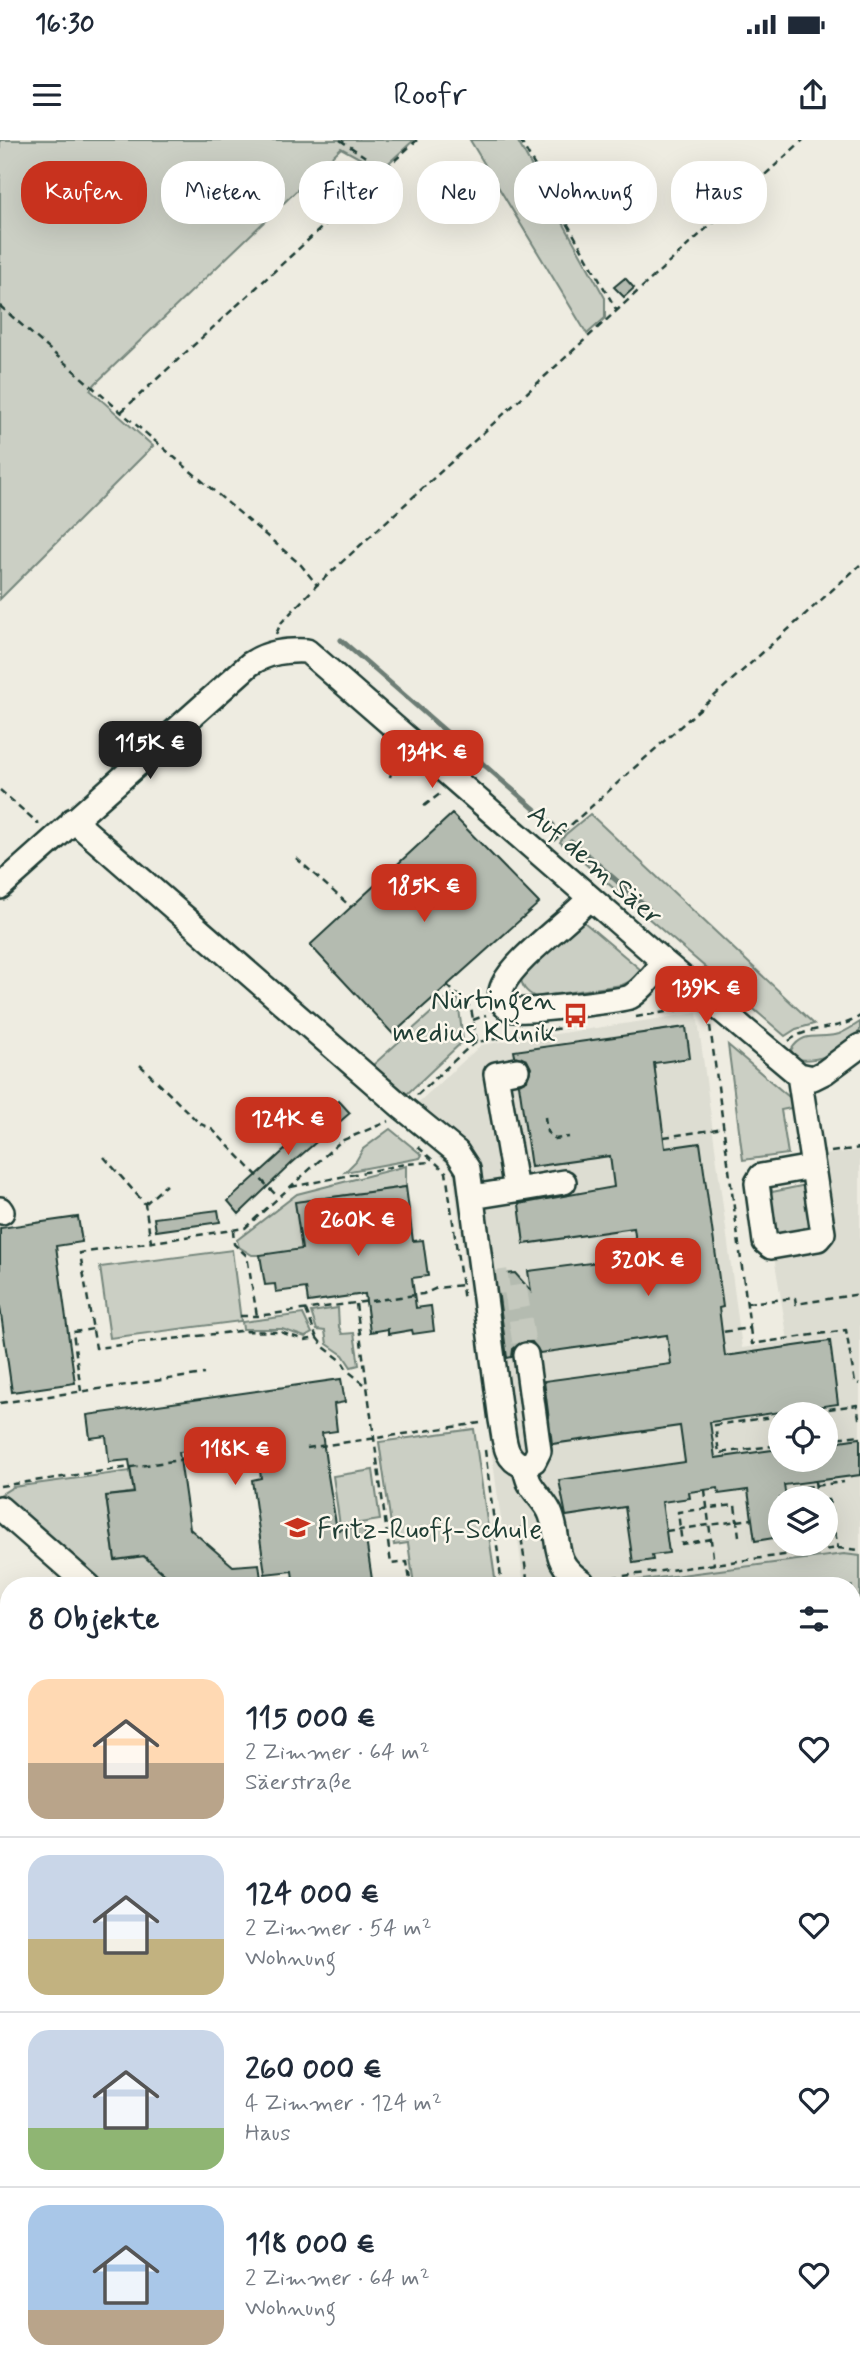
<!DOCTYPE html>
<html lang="de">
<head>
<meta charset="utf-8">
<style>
	:root { --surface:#fff; --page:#f2f2f3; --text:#1f2937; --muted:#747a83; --line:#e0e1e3; --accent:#c8321e }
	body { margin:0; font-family:Mynerve,sans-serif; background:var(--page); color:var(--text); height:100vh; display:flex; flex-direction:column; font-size:26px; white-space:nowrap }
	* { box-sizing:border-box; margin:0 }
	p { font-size:23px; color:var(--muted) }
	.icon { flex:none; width:38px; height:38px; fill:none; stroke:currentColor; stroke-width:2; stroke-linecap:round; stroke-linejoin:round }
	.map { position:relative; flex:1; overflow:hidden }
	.sheet { position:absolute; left:0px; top:1437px; width:861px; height:800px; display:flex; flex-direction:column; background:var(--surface); border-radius:28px 28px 0 0; box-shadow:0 7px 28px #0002 }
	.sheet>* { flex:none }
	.banner { position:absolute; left:21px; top:21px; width:819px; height:63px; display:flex; gap:14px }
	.fabs { position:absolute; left:768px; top:1262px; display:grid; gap:14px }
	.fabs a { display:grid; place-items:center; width:70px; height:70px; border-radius:50%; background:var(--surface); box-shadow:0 7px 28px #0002; font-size:35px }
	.price { position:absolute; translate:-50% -60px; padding:0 16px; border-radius:14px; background:var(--accent); color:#fff; font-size:23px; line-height:46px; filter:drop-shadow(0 2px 4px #0008) }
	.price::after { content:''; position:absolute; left:50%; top:42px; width:21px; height:16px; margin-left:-10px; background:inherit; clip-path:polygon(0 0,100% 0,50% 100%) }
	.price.active { background:#222; color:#fff }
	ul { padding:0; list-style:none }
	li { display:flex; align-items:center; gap:21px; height:175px; padding:0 28px }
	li+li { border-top:2px solid var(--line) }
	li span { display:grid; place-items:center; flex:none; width:196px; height:140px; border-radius:21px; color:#555 }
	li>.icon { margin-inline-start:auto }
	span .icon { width:84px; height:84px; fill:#fffc; stroke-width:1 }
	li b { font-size:30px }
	h2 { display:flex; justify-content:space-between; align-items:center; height:84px; padding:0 28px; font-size:30px }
	.chip { padding:0 24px; border-radius:28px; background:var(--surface); box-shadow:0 7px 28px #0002; font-size:24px; line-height:63px }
	.chip.active { background:var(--accent); color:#fff }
	.status { display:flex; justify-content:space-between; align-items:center; height:49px; padding:0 35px; background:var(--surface); direction:ltr }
	.status svg { height:19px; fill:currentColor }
	header { display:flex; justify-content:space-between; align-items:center; height:91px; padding:0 28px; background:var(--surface); font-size:32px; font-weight:600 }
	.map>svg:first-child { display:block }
	.built { fill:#ddddd2; fill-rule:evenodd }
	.green { fill:#cbcfc4; stroke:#75867c; stroke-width:2 }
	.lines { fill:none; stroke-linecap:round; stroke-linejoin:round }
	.stream { stroke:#6c7d74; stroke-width:5 }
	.building { fill:#b4bbb0; stroke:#1f3d34; stroke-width:2 }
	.minor-tunnel { stroke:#c5c9be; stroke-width:23; stroke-dasharray:23 11; stroke-linecap:butt }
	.minor-casing { stroke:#1f3d34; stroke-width:28 }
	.path { stroke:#1f3d34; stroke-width:2.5; stroke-dasharray:7 5; stroke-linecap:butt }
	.minor { stroke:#fbf7ec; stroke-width:23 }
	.labels { text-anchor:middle; stroke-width:5; stroke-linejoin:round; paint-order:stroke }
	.street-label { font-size:28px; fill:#1f3d34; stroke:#fbf7ec }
	.poi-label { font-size:28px; fill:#1f3d34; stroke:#fbf7ec; text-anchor:end }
</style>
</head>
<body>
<div class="status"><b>16:30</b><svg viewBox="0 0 49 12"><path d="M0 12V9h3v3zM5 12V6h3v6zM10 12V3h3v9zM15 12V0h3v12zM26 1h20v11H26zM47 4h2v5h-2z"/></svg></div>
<header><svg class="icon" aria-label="menu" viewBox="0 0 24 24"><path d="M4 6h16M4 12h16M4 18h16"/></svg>Roofr<svg class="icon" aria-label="share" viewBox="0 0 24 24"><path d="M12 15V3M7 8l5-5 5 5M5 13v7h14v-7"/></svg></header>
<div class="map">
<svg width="860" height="2236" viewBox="0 0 860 2236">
	<rect width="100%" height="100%" fill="#eeece1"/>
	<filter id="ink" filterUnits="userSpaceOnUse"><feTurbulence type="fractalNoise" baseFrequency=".0143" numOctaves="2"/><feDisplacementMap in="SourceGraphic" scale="14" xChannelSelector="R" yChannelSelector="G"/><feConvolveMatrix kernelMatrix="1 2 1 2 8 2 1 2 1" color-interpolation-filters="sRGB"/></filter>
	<g filter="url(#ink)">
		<path class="built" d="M697,873L742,1208L788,1201L773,1111L831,1101L818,1016L860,1010V1420L596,1445H524L517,1392L503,1394L452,1028L398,981L481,905ZM780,1274H826V1320H780ZM780,1358H826V1404H780Z"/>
		<path class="green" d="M0,0H414L381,30L341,8L96,243L90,250L153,306L0,459Z
			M470,0H517L605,158V178L587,194Z
			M590,674L814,884L796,889L785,896L560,702L566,694Z
			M578,777L641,830C636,838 630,842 622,845L535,857C525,851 522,847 520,835Z
			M452,854L458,860L463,901L407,954L373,925Z
			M860,882V891C835,910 828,923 795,919L791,910C804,889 819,900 839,894C846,891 854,886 860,882Z
			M728,905L795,962L796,967L781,970L788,1014L743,1020Z
			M390,989L422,1015L420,1018L345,1032L356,1021L363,1009Z
			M406,1026V1047L296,1062L305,1137L260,1115H252L239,1107L237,1100L297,1054Z
			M770,1038L772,1052L806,1045L812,1086L805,1095L776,1099L762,1046Z
			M232,1110L241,1181L110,1198L100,1127Z
			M338,1168L339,1187L342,1194L354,1193L359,1225L351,1227L343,1215L327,1204L325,1191L317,1190L311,1172Z
			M303,1174L312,1193L305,1197L282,1189H243L242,1182Z
			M474,1289L496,1445H414L408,1403L394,1405L379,1302Z
			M373,1330L380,1380L340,1386L333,1336Z
			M130,1331L134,1352L106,1357L115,1420L143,1416L178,1445H106L0,1355L13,1347Z
			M844,1414L860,1416V1461L852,1467V1446L603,1445Z"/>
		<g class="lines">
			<path class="stream" d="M341,500L553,685
				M571,701L648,768"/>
		</g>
		<path class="building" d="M625,138L634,148L624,157L614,147Z
			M452,674L539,763L393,894L310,805Z
			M686,887L690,918L654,923L665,1008L700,1003L723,1167L719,1168L725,1216L830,1201L838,1264L710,1282L715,1318L780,1309V1320H826V1303L860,1298V1335L784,1345L786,1358H780V1397L755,1401L748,1350L719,1354L718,1348L689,1352L690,1358L662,1362L669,1413L652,1415L653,1420L633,1423L625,1367L566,1376L559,1340L685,1322L680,1286L552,1304L544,1241L671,1224L667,1195L540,1213L532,1202L523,1201L513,1209L512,1217L507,1218L496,1135L515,1133L531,1151L528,1131L638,1117L634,1088L524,1104L519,1064L614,1047L610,1016L531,1027L519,944L527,940L531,928L527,920L515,916L514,911Z
			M339,961L350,973L292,1023L239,1074L228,1061Z
			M406,1047L413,1101L423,1100L428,1136L412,1138L416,1168L431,1166L434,1191L413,1194L412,1190L388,1194V1189L370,1192L365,1154L308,1162L306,1148L276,1152L275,1144L265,1145L260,1115L302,1109L295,1062Z
			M218,1070L220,1082L156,1091L154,1078Z
			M78,1077L82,1102L56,1106L75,1243L12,1252L0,1167V1088Z
			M341,1239L345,1262L334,1264L337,1291L322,1293L327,1329L337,1390L364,1386L373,1446H294L292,1431L265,1434L252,1340L261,1338L256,1302L179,1312L190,1389L233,1426L259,1424L262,1446H178L144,1416L115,1420L106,1356L134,1353L129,1320L109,1322L106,1296L90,1298L87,1275Z"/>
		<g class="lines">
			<path class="minor-tunnel" d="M486,1144L514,1140L526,1215"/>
			<defs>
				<path id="minor" d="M73,680L403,968L457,1012L468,1029L501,1280C505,1299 503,1319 524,1326L534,1321L539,1311L526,1215
					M0,747L250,524C268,512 286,510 307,511L664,822L799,935L813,938L825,932L860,906
					M590,758C568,782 515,819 503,845C498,856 501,867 513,870C521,873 623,860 630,857C641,851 656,832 664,822
					M799,935L823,1093L818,1099L771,1107L765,1102L757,1043L761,1036L812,1027
					M516,1050L564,1042
					M472,1057L516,1050L496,934L517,930
					M0,1069L2,1072
					M524,1326C526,1332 527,1337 529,1342C535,1354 547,1363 551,1375C562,1405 550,1420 582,1442
					M0,1368L89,1446
					M0,1579L9,1584
					M0,1805L9,1784
					M852,2011H860
					M0,2019L9,2024
					M852,2145H860
					M0,2224L19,2236
					M694,2228V2236"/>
			</defs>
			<use href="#minor" class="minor-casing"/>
			<path class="path" d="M340,0L385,30
				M520,0L617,171
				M0,166L121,272L301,425L317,445
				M121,272L417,0
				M276,494L281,483L317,445L803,0
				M390,637L393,626L400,619
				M0,650L39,684
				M424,666L441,653
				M553,701L860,425
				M296,718L351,767
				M447,845L471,868L477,902
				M636,877L689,868
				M473,880L486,875
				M710,886L750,1188L722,1192
				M789,901C810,884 838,892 860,876
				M140,925L199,983L213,990L278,1057
				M417,955L469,907L477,902L568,887
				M545,977L547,992L555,999L569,997
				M664,997L724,988
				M418,1007L446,1032L464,1161
				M831,1012L860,1008
				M104,1017L145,1064L151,1102
				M291,1047L405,1024L432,1022
				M145,1064L166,1045
				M233,1090L234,1104L247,1116L257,1176
				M747,1163L795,1158L796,1164L860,1154
				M356,1164L391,1424L407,1422L411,1446
				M306,1170L317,1198L305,1200L280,1192L240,1191L96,1208L80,1113L245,1088L341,1001L389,981
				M240,1176H257L423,1154L437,1148L462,1145
				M750,1188L752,1204L846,1190L855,1243L860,1244
				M317,1198L325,1208L341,1220L348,1231L364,1244
				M81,1251L73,1192L93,1189
				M0,1263L204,1234
				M793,1274L857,1265L860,1284
				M780,1276L715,1285L719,1313L780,1305
				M826,1299L860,1295
				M307,1308L480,1283
				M485,1310L502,1446
				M815,1341L817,1358
				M0,1346L256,1309
				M705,1350L714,1425
				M791,1358L790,1349L844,1342
				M826,1360H829L838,1408
				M666,1391L752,1379
				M495,1392L520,1388L528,1446
				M711,1399L682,1404L678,1372L735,1365L739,1396
				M600,1439L838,1408L860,1410
				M261,1444L269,1442L272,1446
				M852,1656L860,1650
				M203,2236L207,2228"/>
			<use href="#minor" class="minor"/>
		</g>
	</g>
	<defs>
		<symbol id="bus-bare" viewBox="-9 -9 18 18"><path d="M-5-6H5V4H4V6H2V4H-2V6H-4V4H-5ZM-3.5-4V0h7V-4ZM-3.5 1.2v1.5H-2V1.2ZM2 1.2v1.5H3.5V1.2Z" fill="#c8321e" stroke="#fbf7ec" stroke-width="2.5" paint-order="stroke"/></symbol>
		<symbol id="school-bare" viewBox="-9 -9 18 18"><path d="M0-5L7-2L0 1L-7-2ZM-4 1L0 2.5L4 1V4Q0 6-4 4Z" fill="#c8321e" stroke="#fbf7ec" stroke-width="2.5" paint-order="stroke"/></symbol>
	</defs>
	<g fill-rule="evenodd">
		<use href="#bus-bare" x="558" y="858" width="35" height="35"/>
		<use href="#school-bare" x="280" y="1370" width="35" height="35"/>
	</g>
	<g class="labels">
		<g class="street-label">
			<text transform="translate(596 724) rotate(41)" y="10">Auf dem Säer</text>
		</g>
		<g class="poi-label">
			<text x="556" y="869">Nürtingen<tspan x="556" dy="32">medius Klinik</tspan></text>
			<text x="317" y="1398" text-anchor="start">Fritz-Ruoff-Schule</text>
		</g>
	</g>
</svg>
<div class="fabs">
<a><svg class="icon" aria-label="locate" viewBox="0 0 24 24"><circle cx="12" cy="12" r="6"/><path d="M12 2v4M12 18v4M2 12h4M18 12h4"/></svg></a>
<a><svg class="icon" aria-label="layers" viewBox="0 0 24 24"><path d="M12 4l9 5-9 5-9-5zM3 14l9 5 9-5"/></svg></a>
</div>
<b class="price active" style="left:150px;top:641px">115K €</b>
<b class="price" style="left:432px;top:650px">134K €</b>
<b class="price" style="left:424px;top:784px">185K €</b>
<b class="price" style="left:706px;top:886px">139K €</b>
<b class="price" style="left:288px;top:1017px">124K €</b>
<b class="price" style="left:358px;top:1118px">260K €</b>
<b class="price" style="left:648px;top:1158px">320K €</b>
<b class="price" style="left:235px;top:1347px">118K €</b>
<div class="banner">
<a class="chip active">Kaufen</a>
<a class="chip">Mieten</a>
<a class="chip">Filter</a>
<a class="chip">Neu</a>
<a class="chip">Wohnung</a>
<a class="chip">Haus</a>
</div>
<section class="sheet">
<h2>8 Objekte<svg class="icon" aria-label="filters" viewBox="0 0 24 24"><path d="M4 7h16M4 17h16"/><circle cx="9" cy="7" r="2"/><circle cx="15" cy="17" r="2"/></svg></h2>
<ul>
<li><span style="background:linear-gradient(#ffd9b3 60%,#b9a48a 0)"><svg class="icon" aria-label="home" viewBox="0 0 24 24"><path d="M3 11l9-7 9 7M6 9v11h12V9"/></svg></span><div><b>115 000 €</b><p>2 Zimmer · 64 m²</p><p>Säerstraße</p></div><svg class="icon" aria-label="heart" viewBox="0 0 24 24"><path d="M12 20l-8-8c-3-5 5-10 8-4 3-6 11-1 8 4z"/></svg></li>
<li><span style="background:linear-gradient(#c9d6e8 60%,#c2b280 0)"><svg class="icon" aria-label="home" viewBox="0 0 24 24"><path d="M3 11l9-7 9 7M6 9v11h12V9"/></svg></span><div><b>124 000 €</b><p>2 Zimmer · 54 m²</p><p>Wohnung</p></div><svg class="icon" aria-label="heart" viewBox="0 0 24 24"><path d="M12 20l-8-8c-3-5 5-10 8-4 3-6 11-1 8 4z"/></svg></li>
<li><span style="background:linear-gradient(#c9d6e8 70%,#8fb573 0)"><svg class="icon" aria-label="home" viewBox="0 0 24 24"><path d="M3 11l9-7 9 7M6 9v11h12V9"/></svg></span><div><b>260 000 €</b><p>4 Zimmer · 124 m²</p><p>Haus</p></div><svg class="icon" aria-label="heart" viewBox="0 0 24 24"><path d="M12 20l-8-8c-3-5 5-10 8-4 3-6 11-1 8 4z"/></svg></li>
<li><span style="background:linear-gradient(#a9c7e8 75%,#b9a48a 0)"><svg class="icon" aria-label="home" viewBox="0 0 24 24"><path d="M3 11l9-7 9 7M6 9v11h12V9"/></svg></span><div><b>118 000 €</b><p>2 Zimmer · 64 m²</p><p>Wohnung</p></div><svg class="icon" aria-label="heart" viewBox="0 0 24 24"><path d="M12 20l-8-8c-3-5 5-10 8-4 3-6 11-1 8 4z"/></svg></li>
</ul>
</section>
</div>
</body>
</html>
